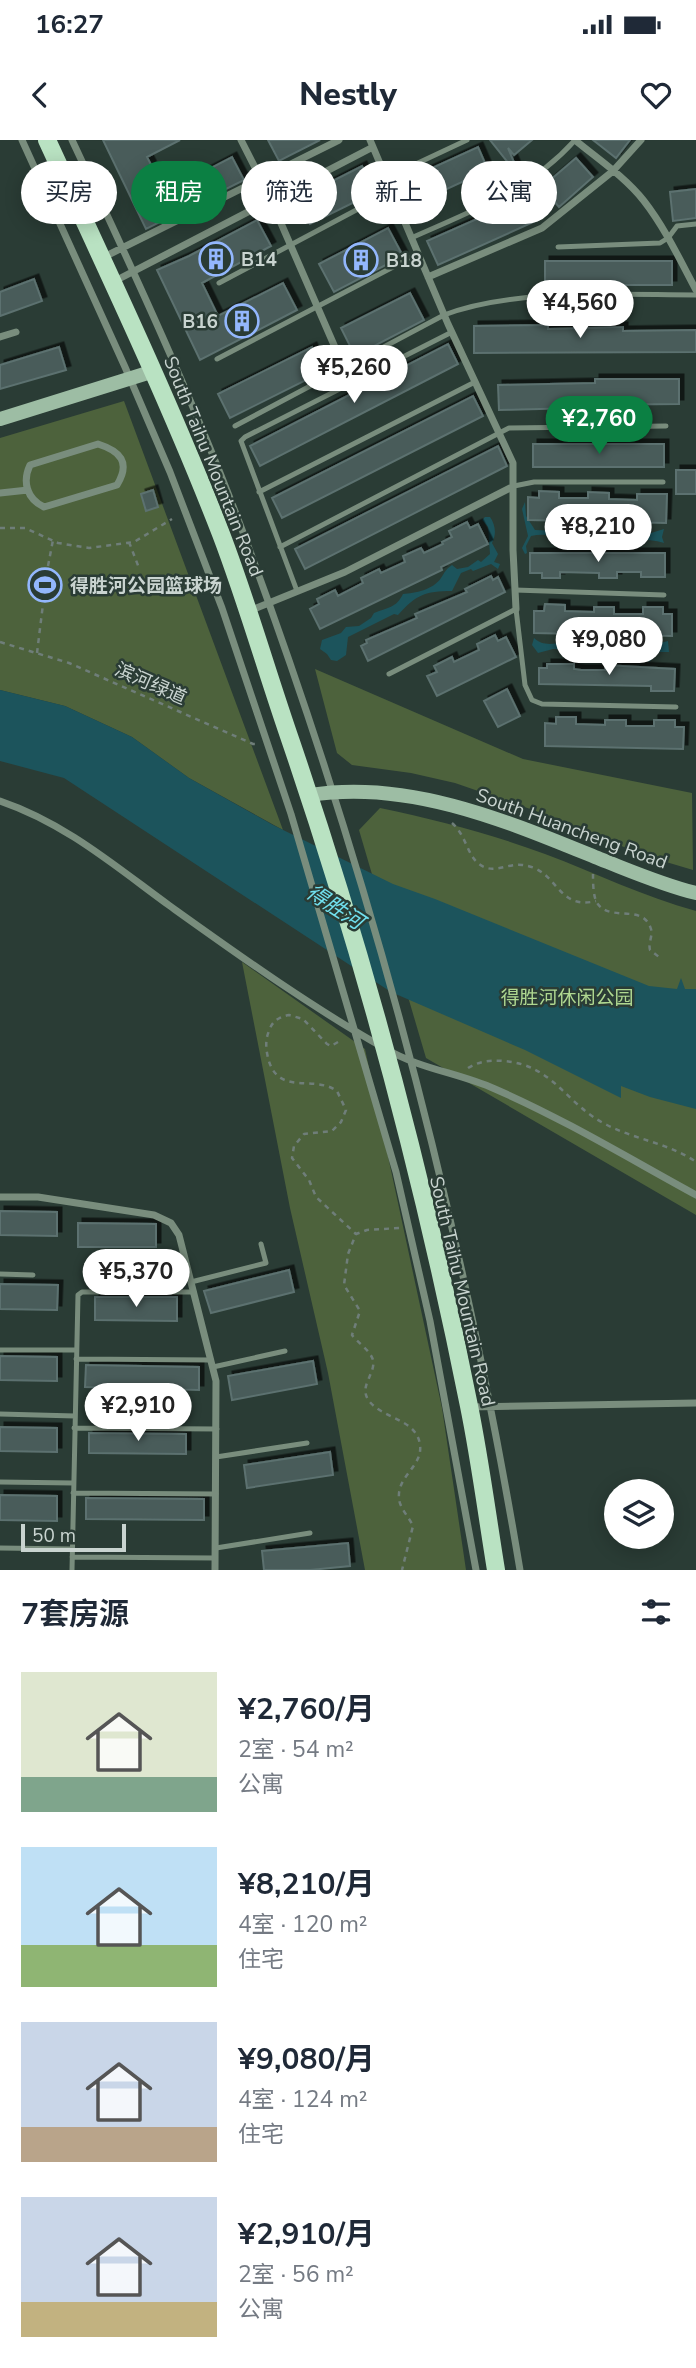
<!DOCTYPE html>
<html lang="zh">
<head>
<meta charset="utf-8">
<style>
	:root { --surface:#fff; --page:#f2f2f3; --text:#1f2937; --muted:#747a83; --accent:#0b8043 }
	body { margin:0; font-family:"Nunito Sans","Noto Sans SC",sans-serif; background:var(--page); color:var(--text); height:100vh; display:flex; flex-direction:column; font-size:26px; white-space:nowrap }
	* { box-sizing:border-box; margin:0 }
	p { font-size:23px; color:var(--muted) }
	.icon { flex:none; width:38px; height:38px; fill:none; stroke:currentColor; stroke-width:2; stroke-linecap:round; stroke-linejoin:round }
	.map { position:relative; height:1430px; overflow:hidden }
	.drawer { display:flex; flex-direction:column; background:var(--surface); flex:1 }
	.drawer>* { flex:none }
	.top-card { position:absolute; left:21px; top:21px; width:654px; height:63px; display:flex; gap:14px }
	.fabs { position:absolute; left:604px; top:1339px; display:grid; gap:14px }
	.fabs a { display:grid; place-items:center; width:70px; height:70px; border-radius:50%; background:var(--surface); box-shadow:0 4px 18px #0003; font-size:35px }
	.scale { position:absolute; left:21px; bottom:18px; width:105px; box-sizing:border-box; padding-left:7px; border:4px solid #c9d4d0; border-top:0; font-size:19px; line-height:24px; white-space:nowrap; color:#c9d4d0; -webkit-text-stroke:5px #2a3c35; paint-order:stroke }
	.price { position:absolute; translate:-50% -60px; padding:0 16px; border-radius:24px; background:#fff; color:#222; font-size:23px; line-height:46px; filter:drop-shadow(0 2px 4px #0008) }
	.price::after { content:''; position:absolute; left:50%; top:42px; width:21px; height:16px; margin-left:-10px; background:inherit; clip-path:polygon(0 0,100% 0,50% 100%) }
	.price.selected { background:var(--accent); color:#fff }
	ul { padding:0; list-style:none }
	li { display:flex; align-items:center; gap:21px; height:175px; padding:0 21px }
	li span { display:grid; place-items:center; flex:none; width:196px; height:140px; border-radius:0px; color:#555 }
	li>.icon { margin-inline-start:auto }
	span .icon { width:84px; height:84px; fill:#fffc; stroke-width:1 }
	li b { font-size:30px }
	h2 { display:flex; justify-content:space-between; align-items:center; height:84px; padding:0 21px; font-size:30px }
	.pill { padding:0 24px; border-radius:32px; background:var(--surface); box-shadow:0 4px 18px #0003; font-size:24px; line-height:63px }
	.pill.selected { background:var(--accent); color:#fff }
	.status { display:flex; justify-content:space-between; align-items:center; height:49px; padding:0 35px; background:var(--surface); direction:ltr }
	.status svg { height:19px; fill:currentColor }
	header { display:flex; justify-content:space-between; align-items:center; height:91px; padding:0 21px; background:var(--surface); font-size:32px; font-weight:800 }
	.map>svg:first-child { display:block }
	.green { fill:#4d623c }
	.water { fill:#1c545c }
	.building { fill:#485c5a; stroke:#5c716f; stroke-width:2; filter:url(#shadow) }
	.lines { fill:none; stroke-linecap:round; stroke-linejoin:round }
	.path { stroke:#6f7e79; stroke-width:2.5; stroke-dasharray:5 5; stroke-linecap:butt }
	.lane { stroke:#798d7d; stroke-width:5 }
	.street { stroke:#798d7d; stroke-width:7 }
	.secondary { stroke:#9dbda4; stroke-width:14 }
	.primary { stroke:#b9e2c2; stroke-width:18 }
	.labels { text-anchor:middle; stroke-width:5; stroke-linejoin:round; paint-order:stroke }
	.poi-label { font-size:19px; font-weight:bold; fill:#c9d4d0; stroke:#2a3c35; text-anchor:start }
	.street-label { font-size:19px; fill:#c9d4d0; stroke:#2a3c35 }
	.park-label { font-size:19px; fill:#afd891; stroke:#2a3c35 }
	.water-label { font-size:21px; font-style:italic; fill:#71e0ef; stroke:#2a3c35 }
</style>
</head>
<body>
<div class="status"><b>16:27</b><svg viewBox="0 0 49 12"><path d="M0 12V9h3v3zM5 12V6h3v6zM10 12V3h3v9zM15 12V0h3v12zM26 1h20v11H26zM47 4h2v5h-2z"/></svg></div>
<header><svg class="icon" aria-label="back" viewBox="0 0 24 24"><path d="M15 5l-7 7 7 7"/></svg>Nestly<svg class="icon" aria-label="heart" viewBox="0 0 24 24"><path d="M12 20l-8-8c-3-5 5-10 8-4 3-6 11-1 8 4z"/></svg></header>
<div class="map">
<svg width="696" height="1430" viewBox="0 0 696 1430">
	<defs>
		<filter id="shadow"><feDropShadow dx="4.5" dy="-4.5" stdDeviation="0" flood-color="#0009"/></filter>
	</defs>
	<rect width="100%" height="100%" fill="#2a3c35"/>
	<path class="green" d="M124,261L283,690L189,638L132,597L65,566L0,550V298Z
		M315,529L523,619L692,653L693,730L646,716L536,671L455,643L411,633L352,625L337,613Z
		M380,668C437,680 491,694 545,714C596,733 644,757 696,771V1075L426,918L359,690Z
		M242,822L365,909L442,1268L466,1430H365L328,1233L290,1068Z"/>
	<path class="water" d="M525,362L526,376L535,390L562,391L572,383C587,391 604,399 617,385L651,393L664,389L662,397L664,403C658,400 606,396 597,397C592,397 587,400 581,400C564,399 548,392 531,396L526,406L527,413L525,414L522,408L528,396L522,369Z
		M485,377H490C495,384 497,394 492,403L498,414L494,422L500,424L498,429L491,424L473,431L471,429L461,433L452,451C425,451 416,455 398,475L394,474L348,497L346,515L337,521L331,520L327,514L320,509L322,500L341,493L346,487L359,486L371,478L374,473C389,467 396,468 403,454C415,453 433,450 441,438C445,432 445,430 452,425L457,429L468,427L478,420L481,422L490,414L488,387L482,380Z
		M534,498C547,511 568,498 581,501C591,502 599,505 609,505C616,505 623,499 630,500C648,503 650,506 668,501L669,512H659L649,522L635,512L611,510L588,516L570,510L553,509L538,513L532,505Z
		M0,550L65,566L132,597L189,638L273,685L393,744L435,759L649,846L677,849L681,838L685,849H696V969L650,957L621,946V958L525,910L391,852L64,638L0,621Z"/>
	<path class="building" d="M103,0H180L147,17L165,52L232,17L244,40L146,89Z
		M268,0H320L279,21Z
		M490,0H532L514,15L508,8L516,27L513,29Z
		M593,0H630L616,18Z
		M478,7L488,30L408,67L397,44Z
		M576,18L593,37L559,67L542,47Z
		M362,26L375,52L310,84L297,59Z
		M696,49V78L673,81L670,52Z
		M529,56L540,79L438,125L427,101Z
		M257,80L271,106L202,143L218,176L283,143L297,170L200,220L157,130L189,116Z
		M388,88L403,116L334,152L319,124Z
		M545,121H672V145H545Z
		M34,139L42,161L0,176V152Z
		M410,153L424,180L355,216L341,188Z
		M548,185V189L623,187V191L696,190V212L474,213V186Z
		M448,204L458,224L260,326L250,306Z
		M59,207L66,230L0,249V225Z
		M312,207L324,231L230,278L218,254Z
		M595,239H679V264L577,265V268L499,270L498,245L595,243Z
		M473,256L483,276L282,378L272,358Z
		M533,304H664V327H533Z
		M498,306L507,326L305,429L295,409Z
		M676,330H696V354H676Z
		M153,350L158,367L146,371L141,354Z
		M539,351L559,352V358H588V352L609,353V359L637,360V354H667L666,383L528,380V357L539,358Z
		M467,382L470,388L478,384L488,404L441,427L442,430L320,489L310,469L319,464L317,459L335,450L338,456L363,443L361,438L379,429L381,433L405,422L403,416L421,408L424,413L443,404L442,402L452,397L449,391Z
		M530,413H665V437H641V432H617V438H599V433L560,432V438H542V433H530Z
		M491,436L493,440L498,437L505,452L368,521L361,506L367,503L366,500L417,478L415,474L467,452L465,449Z
		M545,464L565,465V471L594,472V467H614V474H643V467H663V474H672V496L534,493V471H544Z
		M495,495L498,501L506,497L516,517L437,556L427,536L437,532L434,526L452,517L454,522L479,510L477,504Z
		M547,524H574V529L581,530H605V525L675,529L674,551H651V546L539,544V528H547Z
		M507,549L520,576L498,587L484,561Z
		M556,577H576V584L605,585V580H626V586H654V580H675V587H684L683,609L545,606V583L556,584Z
		M0,1071L57,1072V1096L0,1095Z
		M78,1083L156,1084V1107H78Z
		M289,1130L294,1152L211,1173L204,1151Z
		M0,1144L58,1145L57,1170L0,1169Z
		M95,1157H177V1181L95,1180Z
		M0,1216L57,1217V1241L0,1240Z
		M313,1221L317,1244L232,1260L228,1236Z
		M86,1225L199,1227V1250L85,1247Z
		M0,1287L57,1288V1312L0,1311Z
		M89,1293L186,1294V1314L89,1313Z
		M330,1312L333,1335L247,1348L244,1325Z
		M0,1355L57,1356V1381L0,1380Z
		M86,1358L204,1359V1380L86,1379Z
		M348,1403L350,1426L310,1430H264L262,1411Z"/>
	<g class="lines">
		<path class="path" d="M0,388H25L58,403L89,408L134,402L172,379
			M129,402L139,428
			M48,426L53,400
			M0,502L69,523L253,604H256
			M37,513L43,464
			M452,683C466,695 467,715 479,724C493,735 507,723 522,725C558,728 556,771 596,761
			M593,734C593,742 593,753 596,761C607,784 643,762 651,789C653,796 648,803 650,810L659,817
			M338,902L331,906L327,904L303,879L289,875C279,877 272,881 269,891C265,900 266,909 268,918C278,957 313,934 337,951L346,970L341,982L332,991L304,994L294,1006L292,1018L309,1040L316,1057L356,1094
			M468,928C479,921 491,920 504,921C554,925 566,965 607,985C636,1000 669,1003 696,1022
			M399,1088L367,1090L356,1094L348,1114L344,1145L360,1171L352,1195C358,1203 370,1210 373,1220C376,1234 358,1246 369,1261C383,1279 417,1279 420,1305C423,1326 397,1336 399,1358C399,1367 409,1377 413,1386L402,1430"/>
		<path class="lane" d="M386,38L467,0
			M411,98C471,71 531,50 575,0
			M558,107L660,103L668,98L677,86L696,84
			M219,143L392,51
			M217,219L418,114
			M235,286L444,175C514,148 621,155 696,155
			M514,346L534,342H663
			M259,352L475,242
			M280,407L509,288L666,286
			M515,450L664,455
			M297,451L241,301L245,297L452,192
			M389,534L516,469L525,545L532,560L542,564L676,567
			M0,1134L33,1135
			M191,1142L266,1123L261,1104
			M0,1210H76
			M76,1219L211,1220
			M213,1227L285,1211
			M0,1274L75,1276
			M74,1288L217,1289
			M216,1317L307,1303
			M0,1342L73,1343
			M73,1353L216,1354
			M0,1408L72,1409
			M216,1408L310,1393
			M72,1417L215,1418
			M72,1430L78,1155L82,1152H194"/>
		<path class="street" d="M22,0L125,227L170,332L222,468L291,674L396,1032L430,1181L476,1430
			M72,0C133,130 194,261 244,395C369,730 461,1077 520,1430
			M241,0L267,51L344,228
			M370,0L448,184L513,323V410L516,469
			M575,0C598,19 625,37 644,61C665,88 680,120 696,150
			M102,118L339,0
			M428,137L542,88L613,31L641,0
			M113,142L373,7
			M0,197L16,192
			M98,304C120,311 131,322 117,345L44,367C27,359 22,342 30,325Z
			M0,353L28,350
			M249,471L345,432L514,346
			M0,661C65,683 115,726 170,766C240,816 311,867 386,909C420,929 459,933 495,949C564,979 630,1019 696,1055
			M0,1057H38L154,1075L171,1083L179,1095L216,1241L215,1430
			M469,1267L696,1263"/>
		<path class="secondary" d="M0,279L154,231
			M310,655C410,639 509,682 600,719C631,731 663,745 696,753"/>
		<path class="primary" d="M47,0C107,130 169,260 221,394C247,462 267,533 291,602C365,819 424,1041 469,1266C480,1320 487,1375 496,1430"/>
	</g>
	<defs>
		<symbol id="building-ring" viewBox="-11 -11 22 22"><circle r="9.5" fill="#2a3c35" stroke="#93b7fd" stroke-width="1.5"/><path d="M-4-6H4V6H1V3H-1V6H-4ZM-2.5-4.3h1.7v1.8h-1.7ZM.8-4.3h1.7v1.8H.8ZM-2.5-1h1.7V.8h-1.7ZM.8-1h1.7V.8H.8Z" fill="#93b7fd"/></symbol>
		<symbol id="stadium-ring" viewBox="-11 -11 22 22"><circle r="9.5" fill="#2a3c35" stroke="#93b7fd" stroke-width="1.5"/><path d="M0-5a6.5 5 0 1 0 0 10a6.5 5 0 1 0 0-10ZM-3.5-1.8h7v3.6h-7Z" fill="#93b7fd"/></symbol>
	</defs>
	<g fill-rule="evenodd">
		<use href="#building-ring" x="197" y="100" width="38" height="38"/>
		<use href="#building-ring" x="342" y="101" width="38" height="38"/>
		<use href="#building-ring" x="223" y="162" width="38" height="38"/>
		<use href="#stadium-ring" x="26" y="426" width="38" height="38"/>
	</g>
	<g class="labels">
		<g class="poi-label">
			<text x="241" y="126">B14</text>
			<text x="386" y="127">B18</text>
			<text x="218" y="188" text-anchor="end">B16</text>
			<text x="70" y="452">得胜河公园篮球场</text>
		</g>
		<g class="street-label">
			<text transform="translate(214 326) rotate(68)" y="7">South Taihu Mountain Road</text>
			<text transform="translate(151 543) rotate(24)" y="7">滨河绿道</text>
			<text transform="translate(572 688) rotate(20)" y="7">South Huancheng Road</text>
			<text transform="translate(463 1151) rotate(77)" y="7">South Taihu Mountain Road</text>
		</g>
		<g class="park-label">
			<text x="567" y="864">得胜河休闲公园</text>
		</g>
		<g class="water-label">
			<text transform="translate(335 767) rotate(33)" y="7">得胜河</text>
		</g>
	</g>
</svg>
<div class="fabs">
<a><svg class="icon" aria-label="layers" viewBox="0 0 24 24"><path d="M12 4l9 5-9 5-9-5zM3 14l9 5 9-5"/></svg></a>
</div>
<div class="scale">50 m</div>
<b class="price" style="left:580px;top:200px">¥4,560</b>
<b class="price" style="left:354px;top:265px">¥5,260</b>
<b class="price selected" style="left:599px;top:316px">¥2,760</b>
<b class="price" style="left:598px;top:424px">¥8,210</b>
<b class="price" style="left:609px;top:537px">¥9,080</b>
<b class="price" style="left:136px;top:1169px">¥5,370</b>
<b class="price" style="left:138px;top:1303px">¥2,910</b>
<div class="top-card">
<a class="pill">买房</a>
<a class="pill selected">租房</a>
<a class="pill">筛选</a>
<a class="pill">新上</a>
<a class="pill">公寓</a>
</div>
</div>
<section class="drawer">
<h2>7套房源<svg class="icon" aria-label="filters" viewBox="0 0 24 24"><path d="M4 7h16M4 17h16"/><circle cx="9" cy="7" r="2"/><circle cx="15" cy="17" r="2"/></svg></h2>
<ul>
<li><span style="background:linear-gradient(#dfe7d0 75%,#7fa58c 0)"><svg class="icon" aria-label="home" viewBox="0 0 24 24"><path d="M3 11l9-7 9 7M6 9v11h12V9"/></svg></span><div><b>¥2,760/月</b><p>2室 · 54 m²</p><p>公寓</p></div></li>
<li><span style="background:linear-gradient(#bfe0f5 70%,#8fb573 0)"><svg class="icon" aria-label="home" viewBox="0 0 24 24"><path d="M3 11l9-7 9 7M6 9v11h12V9"/></svg></span><div><b>¥8,210/月</b><p>4室 · 120 m²</p><p>住宅</p></div></li>
<li><span style="background:linear-gradient(#c9d6e8 75%,#b9a48a 0)"><svg class="icon" aria-label="home" viewBox="0 0 24 24"><path d="M3 11l9-7 9 7M6 9v11h12V9"/></svg></span><div><b>¥9,080/月</b><p>4室 · 124 m²</p><p>住宅</p></div></li>
<li><span style="background:linear-gradient(#c9d6e8 75%,#c2b280 0)"><svg class="icon" aria-label="home" viewBox="0 0 24 24"><path d="M3 11l9-7 9 7M6 9v11h12V9"/></svg></span><div><b>¥2,910/月</b><p>2室 · 56 m²</p><p>公寓</p></div></li>
</ul>
</section>
</body>
</html>
